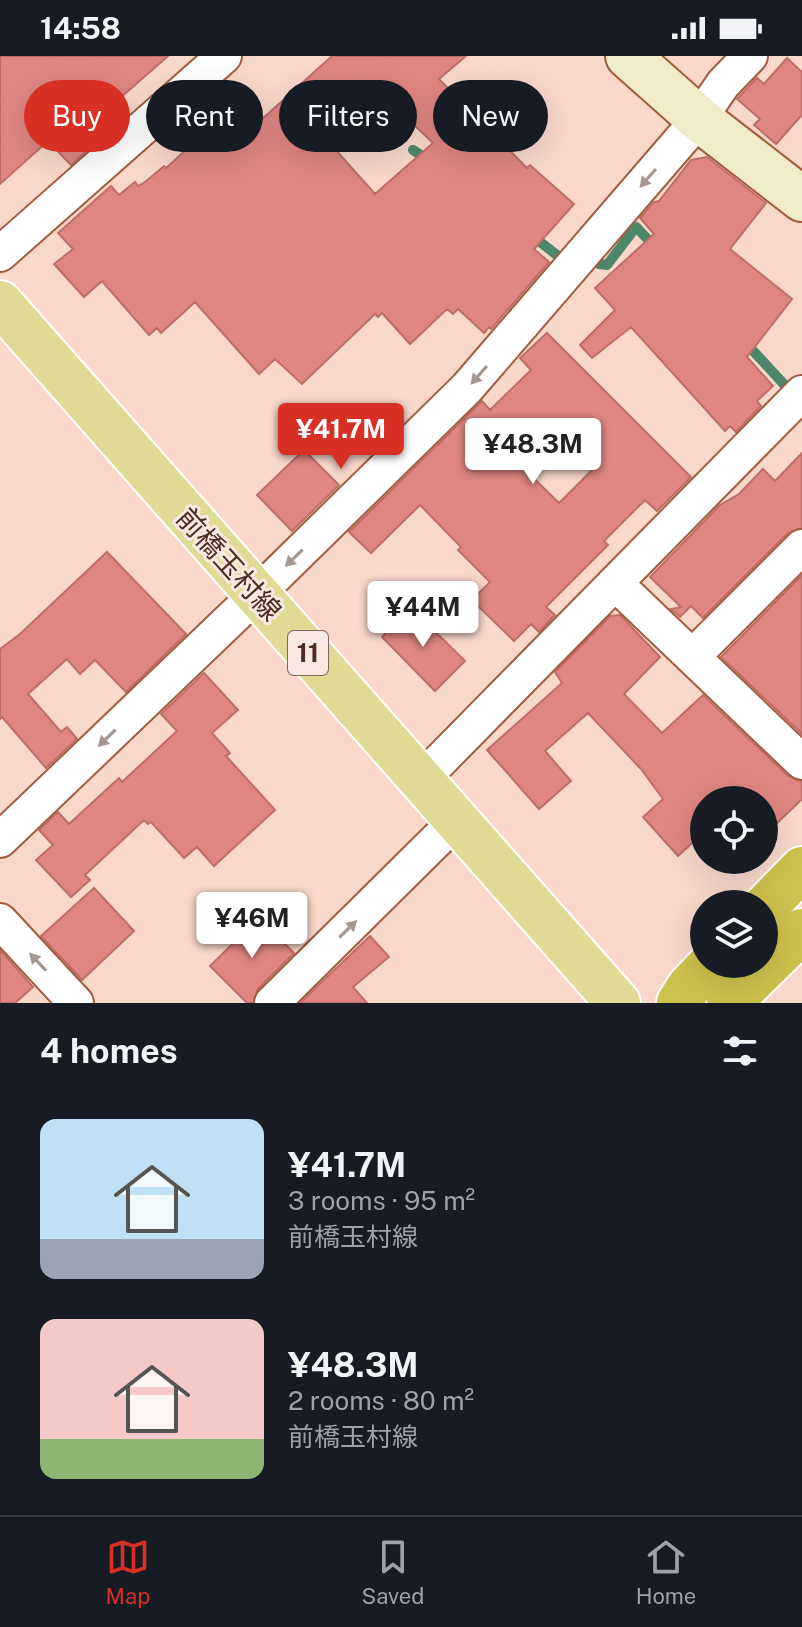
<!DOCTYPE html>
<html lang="en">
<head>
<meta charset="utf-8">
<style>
	:root { --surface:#171b24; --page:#242831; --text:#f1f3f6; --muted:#9ea1a6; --line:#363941; --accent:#d93025 }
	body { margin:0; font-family:"Public Sans","Noto Sans JP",sans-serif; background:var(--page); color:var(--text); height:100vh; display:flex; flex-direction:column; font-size:30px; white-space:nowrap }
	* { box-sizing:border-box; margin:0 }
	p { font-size:26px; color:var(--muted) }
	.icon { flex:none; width:44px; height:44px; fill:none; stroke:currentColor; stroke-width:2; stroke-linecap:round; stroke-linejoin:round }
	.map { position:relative; height:947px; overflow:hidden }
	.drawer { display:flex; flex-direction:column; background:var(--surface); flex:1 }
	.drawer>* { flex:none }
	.hud { position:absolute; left:24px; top:24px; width:754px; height:72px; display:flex; gap:16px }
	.tools { position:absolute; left:690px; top:730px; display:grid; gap:16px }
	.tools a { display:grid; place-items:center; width:88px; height:88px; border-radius:50%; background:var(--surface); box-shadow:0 8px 32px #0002; font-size:40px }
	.price { position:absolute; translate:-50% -68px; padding:0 18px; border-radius:8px; background:#fff; color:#222; font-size:26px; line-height:52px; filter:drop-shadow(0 2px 4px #0008) }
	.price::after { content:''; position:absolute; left:50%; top:48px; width:24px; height:18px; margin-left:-12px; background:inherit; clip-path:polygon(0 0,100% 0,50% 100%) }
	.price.active { background:var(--accent); color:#fff }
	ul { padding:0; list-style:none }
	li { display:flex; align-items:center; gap:24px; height:200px; padding:0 40px }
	li span { display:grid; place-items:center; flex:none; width:224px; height:160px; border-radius:16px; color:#555 }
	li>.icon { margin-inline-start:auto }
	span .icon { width:96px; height:96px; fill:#fffc; stroke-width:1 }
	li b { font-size:34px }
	h2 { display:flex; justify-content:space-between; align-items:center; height:96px; padding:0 40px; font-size:34px }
	.tag { padding:0 28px; border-radius:36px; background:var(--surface); box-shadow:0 8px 32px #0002; font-size:28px; line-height:72px }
	.tag.active { background:var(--accent); color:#fff }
	.status { display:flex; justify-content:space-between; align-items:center; height:56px; padding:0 40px; background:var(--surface); direction:ltr }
	.status svg { height:22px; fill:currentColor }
	.tab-bar { display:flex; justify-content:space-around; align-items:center; height:112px; border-top:2px solid var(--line); background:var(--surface); font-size:22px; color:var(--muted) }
	.tab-bar a { display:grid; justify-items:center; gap:4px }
	.tab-bar .active { color:var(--accent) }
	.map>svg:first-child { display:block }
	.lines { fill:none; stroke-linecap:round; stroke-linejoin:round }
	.stream { stroke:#4d8767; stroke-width:10 }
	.building { fill:#df8682; stroke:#be6d69; stroke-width:2; fill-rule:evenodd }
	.street-casing { stroke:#a25c3d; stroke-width:38 }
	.secondary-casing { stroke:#a25c3d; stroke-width:48 }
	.primary-casing { stroke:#fff; stroke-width:48 }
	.highway-casing { stroke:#fff; stroke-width:48 }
	.street { stroke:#fff; stroke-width:34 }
	.secondary { stroke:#f0ecca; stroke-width:44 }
	.primary { stroke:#e1da94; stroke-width:44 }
	.highway { stroke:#cdc14d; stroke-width:44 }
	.oneway { fill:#a69690 }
	.labels { text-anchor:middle; stroke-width:6; stroke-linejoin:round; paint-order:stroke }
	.shield { fill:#fae9e3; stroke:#80655a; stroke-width:2 }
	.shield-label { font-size:26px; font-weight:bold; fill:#4c2d20 }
	.street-label { font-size:28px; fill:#4c2d20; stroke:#fae9e3 }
</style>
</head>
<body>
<div class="status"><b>14:58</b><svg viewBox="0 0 49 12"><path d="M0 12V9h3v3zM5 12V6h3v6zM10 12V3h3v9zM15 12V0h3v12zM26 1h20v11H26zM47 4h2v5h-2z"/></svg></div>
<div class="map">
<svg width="802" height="947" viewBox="0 0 802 947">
	<rect width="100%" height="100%" fill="#f9d8cb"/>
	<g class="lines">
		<path class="stream" d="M366,46L389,71
			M413,94L431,106
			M531,179L562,203
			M599,208L607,209L636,171L657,193
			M745,286L791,336"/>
	</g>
	<path class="building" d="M0,0H168L111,50L122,63L71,109L48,85L0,128Z
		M332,0H466L439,23L527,112L530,109L574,148L534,193L549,206L491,273L489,271L484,277L458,253L453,258L447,253L410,288L382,257L378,261L375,258L302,328L275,303L259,318L195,246L161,277L157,272L149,279L102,225L84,241L54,208L73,193L58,177L111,130L119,139L135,126L138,130L145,126L164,110L166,112L211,71L230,92ZM388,44L433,87L375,138L334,92Z
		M787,2L802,16V59L776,88L754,69L760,63L737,43L757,22L764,28Z
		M707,101L766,147L730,193L792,243L747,301L773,330L757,345L761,350L736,376L730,370L725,375L631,271L592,302L580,289L615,254L595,232L654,178L640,162L654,146L659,145L691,104Z
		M547,277L691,421L657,455L645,444L604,485L608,489L546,551L555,559L539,576L531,568L514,585L472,544L490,526L458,494L461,491L420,449L371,497L349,476L482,345L490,354L531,314L520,302ZM560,377L594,412L559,447L524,413Z
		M304,394L339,429L292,475L257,439Z
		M802,397V472L788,477L703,562L691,550L680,561L671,553L681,551L650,521L720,449L739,438L763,413L775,425Z
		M107,496L186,578L126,636L95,604L80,618L67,603L28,638L61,676L67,671L77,683L46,712L2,661L0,663V593L20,578Z
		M802,519V678L721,601Z
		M411,552L465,605L435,635L382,581Z
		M620,559L660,601L624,638L662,677L703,639L788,720L802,725V743L773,771L764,762V744H704V776L678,800L643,761L663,743L641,713L588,657L545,695L571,725L539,753L487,694L562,627L555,616L610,560Z
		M204,617L238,654L212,677L230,697L226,700L275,754L214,810L197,791L184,802L151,766L148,768L144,764L85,819L90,824L71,841L36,804L53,789L39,774L58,756L69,768L119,722L122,726L177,675L161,658Z
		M94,832L134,875L82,924L41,880Z
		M259,862L294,897L258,933L253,947H247L210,910Z
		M370,880L389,901L353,931L367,947H300Z
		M0,894L33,931L15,947H0Z"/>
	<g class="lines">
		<defs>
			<path id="street" d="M0,198L224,0
				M615,527L802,706
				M692,601L802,491
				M421,724L802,337
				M0,784L256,539L467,332L699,63L723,28L750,0
				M0,865L76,947
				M272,947L457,764"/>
			<path id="secondary" d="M628,0L699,63L802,143"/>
			<path id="primary" d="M0,247L618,947"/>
			<path id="highway" d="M764,852L802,813
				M679,947L689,931L711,908
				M729,947L802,875"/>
		</defs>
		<use href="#street" class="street-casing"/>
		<use href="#secondary" class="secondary-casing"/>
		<use href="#primary" class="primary-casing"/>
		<use href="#highway" class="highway-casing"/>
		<use href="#street" class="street"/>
		<use href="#secondary" class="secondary"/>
		<use href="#primary" class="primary"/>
		<use href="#highway" class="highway"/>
	</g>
	<defs><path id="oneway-solid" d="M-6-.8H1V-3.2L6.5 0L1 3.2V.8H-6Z" transform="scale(2)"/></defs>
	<g class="oneway">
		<use href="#oneway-solid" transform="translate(648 122) rotate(131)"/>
		<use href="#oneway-solid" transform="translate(479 319) rotate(131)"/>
		<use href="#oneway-solid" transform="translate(294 502) rotate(136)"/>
		<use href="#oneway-solid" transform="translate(107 682) rotate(136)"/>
		<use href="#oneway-solid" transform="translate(348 873) rotate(-44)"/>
		<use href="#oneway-solid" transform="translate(38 906) rotate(-133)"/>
	</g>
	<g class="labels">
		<rect class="shield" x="288" y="575" width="40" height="44" rx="6"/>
		<g class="shield-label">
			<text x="308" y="606">11</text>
		</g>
		<g class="street-label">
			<text transform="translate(229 508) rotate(48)" y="10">前橋玉村線</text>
		</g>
	</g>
</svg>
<div class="tools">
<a><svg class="icon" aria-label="locate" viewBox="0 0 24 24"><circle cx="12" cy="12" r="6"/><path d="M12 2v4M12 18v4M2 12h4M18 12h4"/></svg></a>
<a><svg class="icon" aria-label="layers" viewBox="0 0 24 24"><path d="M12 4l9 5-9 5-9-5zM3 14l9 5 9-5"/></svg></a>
</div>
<b class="price active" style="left:341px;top:415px">¥41.7M</b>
<b class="price" style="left:533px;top:430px">¥48.3M</b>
<b class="price" style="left:423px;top:593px">¥44M</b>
<b class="price" style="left:252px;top:904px">¥46M</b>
<div class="hud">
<a class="tag active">Buy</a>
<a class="tag">Rent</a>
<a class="tag">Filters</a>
<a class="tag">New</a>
</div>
</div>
<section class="drawer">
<h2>4 homes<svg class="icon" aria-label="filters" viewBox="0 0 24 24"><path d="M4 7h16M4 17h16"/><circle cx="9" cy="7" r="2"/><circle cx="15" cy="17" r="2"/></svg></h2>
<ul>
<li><span style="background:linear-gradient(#bfe0f5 75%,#9aa5b1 0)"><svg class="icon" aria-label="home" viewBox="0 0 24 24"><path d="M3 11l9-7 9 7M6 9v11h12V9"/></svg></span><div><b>¥41.7M</b><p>3 rooms · 95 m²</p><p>前橋玉村線</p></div></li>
<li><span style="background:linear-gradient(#f6c9c9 75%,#8fb573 0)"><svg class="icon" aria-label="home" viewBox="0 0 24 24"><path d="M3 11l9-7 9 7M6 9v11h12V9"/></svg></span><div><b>¥48.3M</b><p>2 rooms · 80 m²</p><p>前橋玉村線</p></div></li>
</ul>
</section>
<nav class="tab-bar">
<a class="active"><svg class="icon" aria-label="map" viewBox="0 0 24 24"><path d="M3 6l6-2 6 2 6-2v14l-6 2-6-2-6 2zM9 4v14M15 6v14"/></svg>Map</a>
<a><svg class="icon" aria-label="saved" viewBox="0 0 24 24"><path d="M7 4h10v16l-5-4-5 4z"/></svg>Saved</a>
<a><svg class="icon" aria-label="home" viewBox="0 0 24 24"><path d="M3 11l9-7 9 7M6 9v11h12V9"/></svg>Home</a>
</nav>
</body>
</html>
